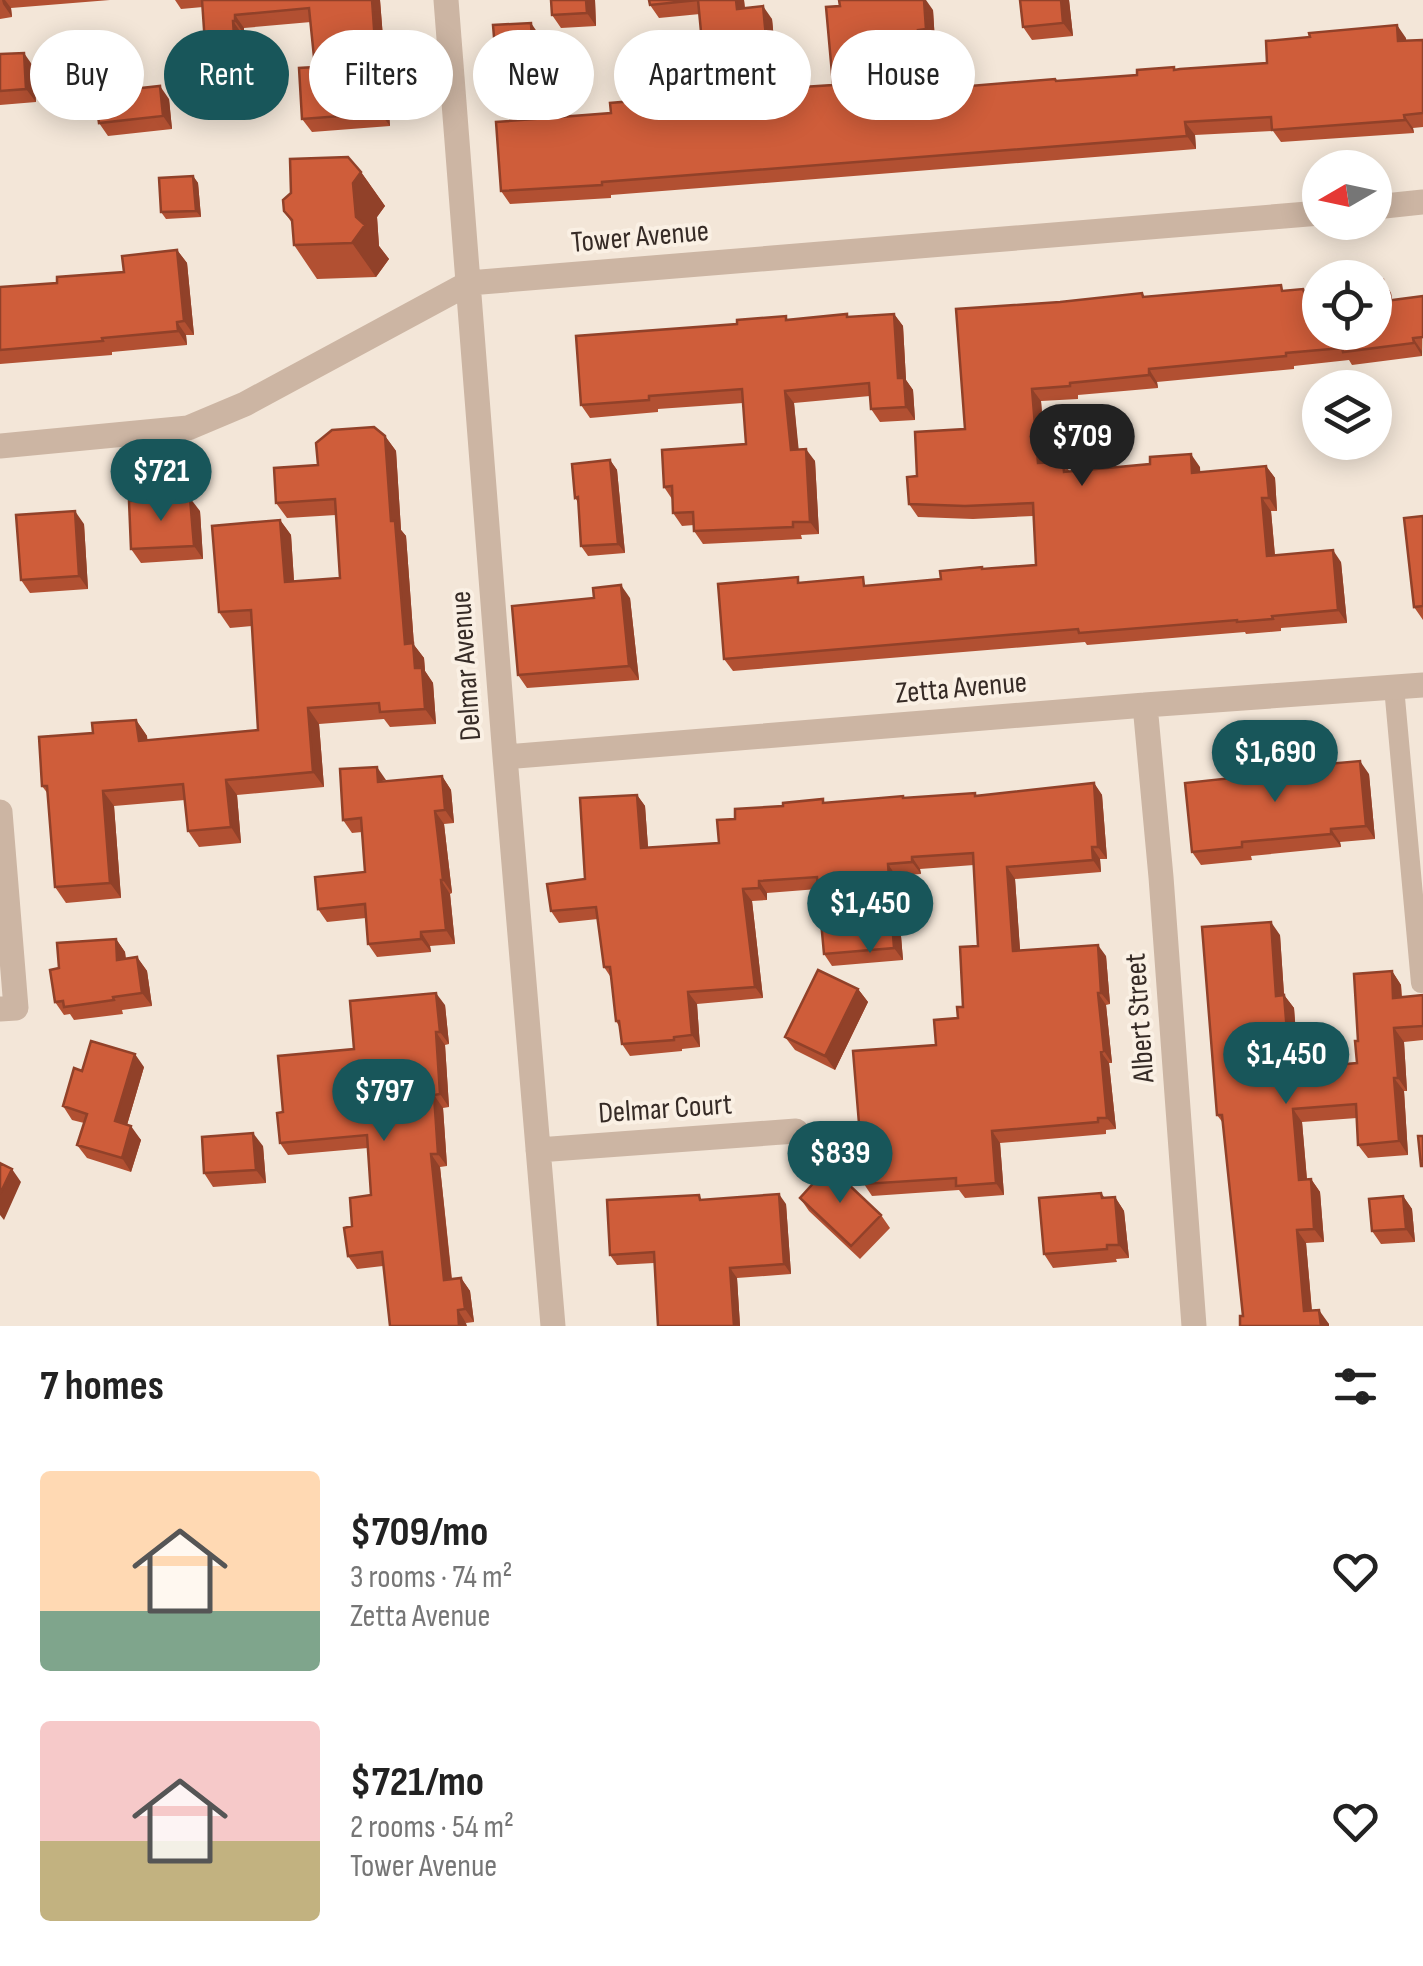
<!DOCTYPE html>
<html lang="en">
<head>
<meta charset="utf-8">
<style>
	:root { --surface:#fff; --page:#f6f6f6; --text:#222; --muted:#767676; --accent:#18565a }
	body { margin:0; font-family:"Sofia Sans Condensed",sans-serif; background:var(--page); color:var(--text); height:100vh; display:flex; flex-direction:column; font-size:38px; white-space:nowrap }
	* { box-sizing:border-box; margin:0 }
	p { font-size:32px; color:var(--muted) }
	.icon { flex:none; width:55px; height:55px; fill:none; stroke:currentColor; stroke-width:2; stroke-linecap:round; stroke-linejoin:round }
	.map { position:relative; height:1326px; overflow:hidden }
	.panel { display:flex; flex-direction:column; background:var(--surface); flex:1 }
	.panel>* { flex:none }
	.top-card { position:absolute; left:30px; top:30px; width:1365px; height:90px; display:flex; gap:20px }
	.needle { width:65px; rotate:261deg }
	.buttons { position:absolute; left:1302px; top:150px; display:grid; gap:20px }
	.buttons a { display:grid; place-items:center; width:90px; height:90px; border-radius:50%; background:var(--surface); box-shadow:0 5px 25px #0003; font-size:50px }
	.price { position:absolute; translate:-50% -85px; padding:0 22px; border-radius:35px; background:var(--accent); color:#fff; font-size:32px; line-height:65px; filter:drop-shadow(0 2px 5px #0008) }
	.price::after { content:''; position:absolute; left:50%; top:60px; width:30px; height:22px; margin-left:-15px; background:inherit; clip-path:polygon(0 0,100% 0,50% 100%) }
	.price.on { background:#222; color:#fff }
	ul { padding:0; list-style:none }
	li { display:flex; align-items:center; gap:30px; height:250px; padding:0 40px }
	li span { display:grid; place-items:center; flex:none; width:280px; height:200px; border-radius:10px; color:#555 }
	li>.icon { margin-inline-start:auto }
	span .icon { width:120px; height:120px; fill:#fffc; stroke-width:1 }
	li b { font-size:42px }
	h2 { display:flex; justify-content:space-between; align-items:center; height:120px; padding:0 40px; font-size:42px }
	.tag { padding:0 35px; border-radius:45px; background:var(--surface); box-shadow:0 5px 25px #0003; font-size:35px; line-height:90px }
	.tag.on { background:var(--accent); color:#fff }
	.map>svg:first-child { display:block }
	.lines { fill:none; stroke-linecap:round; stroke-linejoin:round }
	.service { stroke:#ccb5a3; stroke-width:20 }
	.minor { stroke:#ccb5a3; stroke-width:25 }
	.wall { fill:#b25032 }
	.shaded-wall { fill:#914129 }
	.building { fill:#cf5d3a; stroke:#914129; stroke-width:2.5 }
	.labels { text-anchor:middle; stroke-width:8; stroke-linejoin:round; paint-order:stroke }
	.street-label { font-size:30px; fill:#362b26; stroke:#faf0e4 }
</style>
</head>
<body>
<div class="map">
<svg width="1423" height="1326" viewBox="0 0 1423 1326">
	<rect width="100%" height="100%" fill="#f3e6d8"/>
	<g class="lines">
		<path class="service" d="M1394,687L1421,983"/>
		<path class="minor" d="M446,0L505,757L553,1326
			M1375,207L1423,202
			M0,446L188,428L245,404L469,283L1320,213
			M1145,705L1161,877L1194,1326
			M505,757L1145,705L1423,685
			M0,812L16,1008L0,1009
			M538,1150L796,1131"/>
	</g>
	<path class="wall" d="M0,0H110L11,8L12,17L0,19Z
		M175,0H380L390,126L312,132L302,119L315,67L311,22L244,28V34H242L247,108L209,110L200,97L206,58L203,7L181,9Z
		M551,0H595L596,26L561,28L552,15Z
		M649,0H744L745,8L772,19L779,89L833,85L826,7L933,10L935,42L927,43L928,51L867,57L870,94L1137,75L1176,70L1267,63L1310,37L1397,25L1406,41L1423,40V127L1413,128L1414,133L1281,142L1273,131L1195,135L1196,149L611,195V198L510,204L501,191L611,113L707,95L700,14L659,18L650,5Z
		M1061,0H1069L1073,36L1032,40L1023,27Z
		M540,36L542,72L505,74L496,61Z
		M0,54L33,66L36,102L0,105Z
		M169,99L172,129L108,136L99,123Z
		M361,172L385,206L377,217L379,246L389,259L376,277L317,279L294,245L292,223L284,211Z
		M193,176L198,183L201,217L166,219L161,212Z
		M177,250L187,263L194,335H186L187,345L112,352V355L0,364V287L57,283L124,272Z
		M1383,280L1391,293L1392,300L1423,296L1422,356L1352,365L1349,360L1294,366V369L1157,382L1158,388L1078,395V399L1041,401L1046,463L1063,462L1070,472L1200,467V472L1266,466L1275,478L1277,511H1271L1275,555L1341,562L1347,623L1281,628V631L1246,634L1245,632L1087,645L1085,642L733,671L724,659L801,583L869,586L941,579L984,569L1036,565L1033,516L973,519L918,517L909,504L917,476L965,429L1060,302L1142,293L1145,297L1305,291Z
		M894,314L903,326L906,380L913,390L915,420L880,422L871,409L870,396L794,403L798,449L815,461L819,534L801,535L802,539L703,544L694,531V525L682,526L673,513L672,499L664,487L746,444L743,403L658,409V412L590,418L581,405L789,320Z
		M385,436L396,451L401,530L406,536L414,645L424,658L425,671L433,683L436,724L390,727L384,719L319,724L324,787L237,795L241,843L199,847L188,831L185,800L114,806L121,898L66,903L55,887L48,794L42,786L93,733L136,720L147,736V740L258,730L252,626L230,628L219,612L280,520L291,535L294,581L340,578L336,515L287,518L276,503L318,465Z
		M610,460L617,470L625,553L588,556L581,546L578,502L575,498Z
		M200,511L203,559L141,563L131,549Z
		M1423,516V620L1414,607Z
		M84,524L88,589L30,593L21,580Z
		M630,598L639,680L527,688L518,675Z
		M1369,774L1375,839L1340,842L1341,847L1251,856L1252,860L1201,865L1192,852Z
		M442,776L451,790L454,823L444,824L452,893L450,894L455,944L430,946L431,952L377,957L368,944L366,918L327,922L318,909L365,872L362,832L352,833L343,820L386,781Z
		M1094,783L1102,795L1107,859H1100L1101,872L1015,879L1020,951L1106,956L1110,1004L1106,1005L1112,1063H1109L1116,1129L1106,1130V1134L1000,1143L1004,1195L965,1198L959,1190L872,1196L864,1184L936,1045L958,1018L963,1007L978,946L974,865L920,869L921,874L896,876L903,960L832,966L824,954L818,889L767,893V900L752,901L763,998L697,1004L700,1047L682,1049V1051L630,1056L622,1044L620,1028L616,1021L612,979L604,967L598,919L559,923L551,911L585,879L637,795L645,806L648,848L719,843L735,819L825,803L976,796Z
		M1280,935L1284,995L1294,1008L1298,1068L1357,1063L1358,1041L1392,971L1401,985L1402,997L1423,995V1040L1404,1042L1407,1091H1404L1408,1155L1368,1158L1358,1145L1357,1118L1302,1122L1307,1179H1311L1320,1192L1324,1242L1306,1243L1312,1311L1329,1324L1243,1316L1223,1123L1217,1115Z
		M116,939L125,952L126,959L137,957L147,971L152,1006L122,1010L123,1014L74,1020L70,1014L64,1015L55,1002L59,968Z
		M858,989L868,1002L835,1070L795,1050L785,1037Z
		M445,1005L449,1044L445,1045L449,1107L443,1108L447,1166L440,1167L452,1279L461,1278L470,1291L474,1322L466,1323L383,1266L357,1269L348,1256L352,1226L371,1195L368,1148L288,1155L280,1143L283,1112L354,1049Z
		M144,1067L127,1125L141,1140L131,1172L87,1158L77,1145L84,1123L72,1120L63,1106L82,1071Z
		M263,1146L266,1183L213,1187L204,1173Z
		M1101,1193L1105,1198L1115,1197L1124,1211L1129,1258L1116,1259L1117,1262L1053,1268L1044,1254Z
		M1403,1196L1412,1209L1415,1242L1381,1244L1372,1231Z
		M800,1198L881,1215L890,1228L860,1259L809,1211Z
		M703,1199L786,1204L791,1274L737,1278L740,1326H658L654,1263L617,1265L610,1255Z"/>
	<path class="shaded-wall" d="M2,0H5L11,8L12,17L3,4Z
		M372,0H380L390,126L380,113Z
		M586,0H595L596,26L587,13Z
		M736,0H744L746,22L737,9Z
		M924,0H926L933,10L935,42L926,29Z
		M1061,0H1069L1073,36L1063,23Z
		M763,6L772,19L780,102L771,89Z
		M235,15L244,28V34L235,21Z
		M233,21L242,34L247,108L238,95Z
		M531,23L540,36L542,72L533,59Z
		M1397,25L1406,38L1407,54L1398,41Z
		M918,30L927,43L928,51L919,38Z
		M858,44L867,57L871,108L862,95Z
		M24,53L33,66L36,102L26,89Z
		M160,86L169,99L172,129L163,116Z
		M1404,115L1413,128L1414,133L1405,120Z
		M1185,122L1195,135L1196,149L1187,136Z
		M361,172L385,206L377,217L379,246L389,259L376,277L352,243L356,217L353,183Z
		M193,176L198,183L201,217L196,211Z
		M177,250L187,263L194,335L184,321Z
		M1383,280L1391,293L1394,313L1385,301Z
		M894,314L903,326L906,380L913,390L915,420L906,407L898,378Z
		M177,322L186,335L187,345L178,331Z
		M1413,338L1422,351V356L1414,343Z
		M1149,369L1157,382L1158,388L1149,375Z
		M1032,389L1041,401L1047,476L1038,463Z
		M785,391L794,403L800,462L791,450Z
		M385,436L396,451L401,530L406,536L414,645L424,658L425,671L433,683L436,724L425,709L415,668L405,644L391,521Z
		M806,449L815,461L819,534L810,522Z
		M1191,454L1200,467L1201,485L1192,473Z
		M610,460L617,470L625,553L618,544Z
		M1266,466L1275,478L1277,511L1269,498Z
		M190,498L200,511L203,559L194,546Z
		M1262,498L1271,511L1276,569L1267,556Z
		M75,511L84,524L88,589L79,576Z
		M280,520L291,535L295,597L285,582Z
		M1333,550L1341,562L1347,623L1338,610Z
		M621,585L630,598L639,680L629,666Z
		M308,708L319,724L324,787L313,772Z
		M136,720L147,736L150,757L139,741Z
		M1360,761L1369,774L1375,839L1366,826Z
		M377,767L386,780L378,782Z
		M442,776L451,790L454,823L445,810Z
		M226,780L237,795L241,843L231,827Z
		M1094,783L1102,795L1107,859L1098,847Z
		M103,791L114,806L121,898L110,883Z
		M637,795L645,806L649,860L641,848Z
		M435,811L444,824L452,893L443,880Z
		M1331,829L1340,842L1341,847L1331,834Z
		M1092,847L1100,859L1101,872L1093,860Z
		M912,857L920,869L921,874L912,862Z
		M888,864L896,876L903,960L894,948Z
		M1007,867L1015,879L1021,963L1013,951Z
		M441,880L450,894L455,944L446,930Z
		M759,881L767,893V900L759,888Z
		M743,889L752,901L763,998L755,987Z
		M1271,922L1280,935L1285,1009L1276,996Z
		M421,932L430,946L431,952L421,939Z
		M116,939L125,952L127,974L117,960Z
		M1098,945L1106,956L1110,1004L1101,993Z
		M137,957L147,971L152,1006L142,993Z
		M1392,971L1401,985L1402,1011L1393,998Z
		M858,989L868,1002L835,1070L825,1056Z
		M688,992L697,1004L700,1047L692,1035Z
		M436,993L445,1005L449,1044L440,1032Z
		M1098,993L1106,1005L1112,1063L1104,1051Z
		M1284,995L1294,1008L1300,1082L1290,1069Z
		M1394,1028L1404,1042L1407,1091L1398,1078Z
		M436,1032L445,1045L449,1107L440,1094Z
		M1101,1052L1109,1063L1116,1129L1107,1118Z
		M135,1054L144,1067L124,1135L115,1121Z
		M1394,1078L1404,1091L1408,1155L1399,1141Z
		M434,1095L443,1108L447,1166L438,1154Z
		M1293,1109L1302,1122L1308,1193L1299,1180Z
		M131,1126L141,1140L131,1172L122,1158Z
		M992,1131L1000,1143L1004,1195L996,1183Z
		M253,1133L263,1146L266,1183L256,1170Z
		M431,1154L440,1167L453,1293L444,1280Z
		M12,1169L21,1182L4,1220L0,1215V1194Z
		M1311,1179L1320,1192L1324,1242L1314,1229Z
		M779,1194L786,1204L791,1274L784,1264Z
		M1403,1196L1412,1209L1415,1242L1406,1229Z
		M1115,1197L1124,1211L1129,1258L1119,1245Z
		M1297,1230L1306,1243L1313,1325L1304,1311Z
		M730,1268L737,1278L740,1326H734Z
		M461,1278L470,1291L474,1322L465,1309Z
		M458,1310L466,1323L467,1326H459Z
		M1319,1310L1329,1324V1326H1321Z"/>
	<path class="building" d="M202,0H372L380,113L302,119L299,68L315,67L309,8L235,15V21H233L238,95L200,97L198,59L206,58Z
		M551,0H586L587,13L552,15Z
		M649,0H698L650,5Z
		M698,0H736L737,9L763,6L771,89L833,85L826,7L840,6L839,0H924L926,29L918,30L919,38L858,44L862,95L1055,79L1056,81L1137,75V70L1174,67V70L1180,69L1267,63L1266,41L1310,37L1309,33L1397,25L1398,41L1423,40V113L1404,115L1405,120L1272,130L1271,117L1185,122L1187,136L602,182V185L501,191L496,122L611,113L610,103L707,95Z
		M1020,0H1061L1063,23L1023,27Z
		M531,23L533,59L496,61L493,25Z
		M24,53L26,89L0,91V54Z
		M160,86L163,116L99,123L95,93Z
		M348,157L361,172L353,183L356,217L365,225L352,243L294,245L292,220L284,211L283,200L291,193L290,159Z
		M193,176L196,211L161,212L159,178Z
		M177,250L184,321L177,322L178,331L102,338L103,341L0,350V287L57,283V277L124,272L122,256Z
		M1383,280L1385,301L1423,296V337L1413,338L1414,343L1343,352L1342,348L1286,353V356L1149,369V375L1070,383V386L1032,389L1038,463L1063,462L1064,472L1150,464V457L1191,454L1192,473L1266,466L1269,498H1262L1267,556L1333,550L1338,610L1272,616L1273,619L1237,622V620L1079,633L1078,629L724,659L718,584L798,577V583L863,577L864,586L941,579L940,571L982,567V569L1036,565L1033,503L965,506L909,504L907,477L917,476L915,432L965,429L956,309L1060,302L1142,293L1143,297L1281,285L1282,291L1303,289L1304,292L1320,289V332H1375V282Z
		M847,314V317L894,314L898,378H904L906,407L871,409L869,383L785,391L791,450L806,449L810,522H793V527L694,531L693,512L673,513L672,486L664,487L662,450L746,444L742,389L649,396V400L581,405L576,336L737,324V320L786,316V320Z
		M374,427L385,436L391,521H395L405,644L413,643L415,668H422L425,709L380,712L379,703L308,708L313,772L226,780L231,827L188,831L183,784L103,791L110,883L55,887L47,786H42L39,737L93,733L92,723L136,720L139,741L258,730L251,610L219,612L212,526L280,520L285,582L340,578L335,499L276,503L274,468L318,465L316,443L332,430Z
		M610,460L618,544L581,546L578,497L575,498L572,464Z
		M190,498L194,546L131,549L129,501Z
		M75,511L79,576L21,580L16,515Z
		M1423,516V606L1414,607L1404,518Z
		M621,585L629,666L518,675L512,606L594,598L593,588Z
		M1360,761L1366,826L1331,829V834L1242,842V847L1192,852L1185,783L1251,776L1250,771Z
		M377,767L378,782L442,776L445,810L435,811L443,880H441L446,930L421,932V939L368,944L365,904L318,909L315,877L365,872L361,818L343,820L340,769Z
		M1094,783L1098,847H1092L1093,860L1007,867L1013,951L1098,945L1101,993H1098L1104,1051L1101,1052L1107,1118H1098V1122L992,1131L996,1183L956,1186V1178L864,1184L853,1051L936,1045L934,1020L958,1018L957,1007H963L960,947L978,946L973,853L912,857V862L888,864L894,948L824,954L817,877L759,881V888L743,889L755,987L688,992L692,1035L674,1037V1040L622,1044L619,1021H616L610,967H604L596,907L551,911L547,884L585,879L580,798L637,795L641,848L719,843L717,820L735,819V809L783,806V803L823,799V803L903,796V798L975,793V796Z
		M1271,922L1276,996L1284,995L1290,1069L1357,1063L1355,1041H1358L1354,974L1392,971L1393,998L1423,995V1026L1394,1028L1398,1078H1394L1399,1141L1358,1145L1356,1104L1293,1109L1299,1180L1311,1179L1314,1229L1297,1230L1304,1311L1319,1310L1321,1326H1240V1316H1243L1222,1115H1217L1202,927Z
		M116,939L117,960L137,957L142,993L113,997L114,1000L64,1007L63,1001L55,1002L50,970L59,968L57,943Z
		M818,970L858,989L825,1056L785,1037Z
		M436,993L440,1032H436L440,1094L434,1095L438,1154H431L444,1280L461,1278L465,1309L458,1310L459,1326H390L382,1252L348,1256L344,1228L352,1226L350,1198L371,1195L367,1135L280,1143L277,1113L283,1112L278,1056L354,1049L350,1001Z
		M91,1041L135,1054L115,1121L131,1126L122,1158L77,1145L87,1114L63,1106L74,1068L82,1071Z
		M253,1133L256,1170L204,1173L202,1137Z
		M1418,1136H1423V1166H1421Z
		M0,1163L12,1169L0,1194Z
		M829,1166L881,1215L851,1246L800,1198Z
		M1101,1193L1102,1198L1115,1197L1119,1245H1107V1249L1044,1254L1039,1198Z
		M779,1194L784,1264L730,1268L734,1326H658L654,1252L610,1255L607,1200L699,1195L700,1200Z
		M1403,1196L1406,1229L1372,1231L1369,1199Z"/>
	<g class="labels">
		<g class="street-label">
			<text transform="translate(640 236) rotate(-5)" y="10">Tower Avenue</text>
			<text transform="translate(465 666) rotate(-94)" y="10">Delmar Avenue</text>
			<text transform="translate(961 687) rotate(-5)" y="10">Zetta Avenue</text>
			<text transform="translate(1139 1018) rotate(-94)" y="10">Albert Street</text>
			<text transform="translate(665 1108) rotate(-4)" y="10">Delmar Court</text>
		</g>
	</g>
</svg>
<div class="buttons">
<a><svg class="needle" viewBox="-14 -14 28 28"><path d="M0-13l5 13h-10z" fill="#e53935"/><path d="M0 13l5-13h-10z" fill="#767676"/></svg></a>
<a><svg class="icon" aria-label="locate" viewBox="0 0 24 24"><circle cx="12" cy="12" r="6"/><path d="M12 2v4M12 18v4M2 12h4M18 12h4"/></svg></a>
<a><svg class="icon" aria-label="layers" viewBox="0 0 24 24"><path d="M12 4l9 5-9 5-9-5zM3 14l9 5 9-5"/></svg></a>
</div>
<b class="price on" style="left:1082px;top:489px">$709</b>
<b class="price" style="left:161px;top:524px">$721</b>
<b class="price" style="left:1275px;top:805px">$1,690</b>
<b class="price" style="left:870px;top:956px">$1,450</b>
<b class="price" style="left:1286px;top:1107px">$1,450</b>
<b class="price" style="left:384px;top:1144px">$797</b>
<b class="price" style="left:840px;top:1206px">$839</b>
<div class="top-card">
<a class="tag">Buy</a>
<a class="tag on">Rent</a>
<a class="tag">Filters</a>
<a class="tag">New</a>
<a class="tag">Apartment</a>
<a class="tag">House</a>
</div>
</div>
<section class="panel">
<h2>7 homes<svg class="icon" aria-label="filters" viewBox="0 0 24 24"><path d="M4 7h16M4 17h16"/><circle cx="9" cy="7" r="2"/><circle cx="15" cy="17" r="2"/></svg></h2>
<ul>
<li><span style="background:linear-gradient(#ffd9b3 70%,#7fa58c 0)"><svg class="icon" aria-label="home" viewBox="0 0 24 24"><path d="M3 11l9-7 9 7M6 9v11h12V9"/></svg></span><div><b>$709/mo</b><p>3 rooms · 74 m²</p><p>Zetta Avenue</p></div><svg class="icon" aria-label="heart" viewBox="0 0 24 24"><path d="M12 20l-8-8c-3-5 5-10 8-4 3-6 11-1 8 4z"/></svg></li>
<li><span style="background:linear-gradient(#f6c9c9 60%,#c2b280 0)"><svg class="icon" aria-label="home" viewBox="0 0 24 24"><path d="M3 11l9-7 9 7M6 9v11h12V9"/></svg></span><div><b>$721/mo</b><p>2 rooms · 54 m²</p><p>Tower Avenue</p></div><svg class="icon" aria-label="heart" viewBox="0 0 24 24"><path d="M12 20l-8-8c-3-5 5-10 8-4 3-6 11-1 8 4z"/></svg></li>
</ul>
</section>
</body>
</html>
